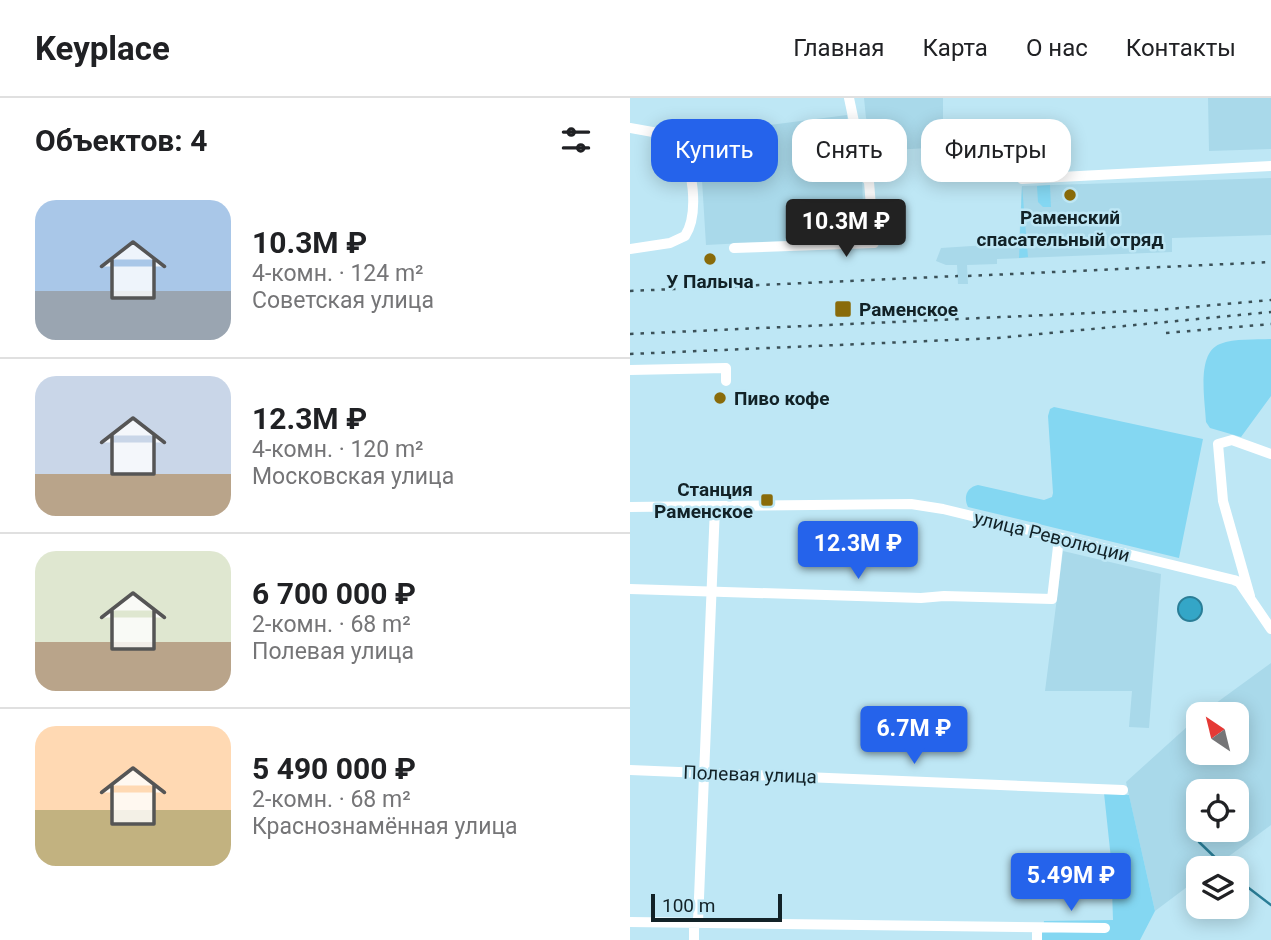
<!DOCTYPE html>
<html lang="ru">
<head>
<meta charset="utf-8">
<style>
	:root { --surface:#fff; --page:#f2f2f2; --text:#202124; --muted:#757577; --line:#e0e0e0; --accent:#2563eb }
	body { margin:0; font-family:Roboto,sans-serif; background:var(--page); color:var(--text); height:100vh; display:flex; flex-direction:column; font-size:26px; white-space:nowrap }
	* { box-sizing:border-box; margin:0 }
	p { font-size:23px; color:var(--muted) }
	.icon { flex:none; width:38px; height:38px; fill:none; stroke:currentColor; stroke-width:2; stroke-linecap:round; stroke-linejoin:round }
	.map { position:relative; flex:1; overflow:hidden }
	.drawer { display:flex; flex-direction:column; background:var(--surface); width:630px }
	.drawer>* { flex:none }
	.hud { position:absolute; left:21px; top:21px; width:514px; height:63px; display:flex; gap:14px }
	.needle { width:46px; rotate:325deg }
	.buttons { position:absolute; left:556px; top:604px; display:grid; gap:14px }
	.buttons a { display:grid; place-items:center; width:63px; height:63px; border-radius:14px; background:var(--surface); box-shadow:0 4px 18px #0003; font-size:35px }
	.scale { position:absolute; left:21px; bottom:18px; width:131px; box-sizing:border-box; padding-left:7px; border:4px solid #122227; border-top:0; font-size:19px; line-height:24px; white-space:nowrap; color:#122227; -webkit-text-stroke:5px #bee7f5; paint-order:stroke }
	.price { position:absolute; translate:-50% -60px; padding:0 16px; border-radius:7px; background:var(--accent); color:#fff; font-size:23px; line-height:46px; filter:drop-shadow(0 2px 4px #0008) }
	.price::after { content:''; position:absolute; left:50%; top:42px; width:21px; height:16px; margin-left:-10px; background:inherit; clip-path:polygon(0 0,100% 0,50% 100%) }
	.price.active { background:#222; color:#fff }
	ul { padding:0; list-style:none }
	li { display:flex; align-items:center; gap:21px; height:175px; padding:0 35px }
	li+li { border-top:2px solid var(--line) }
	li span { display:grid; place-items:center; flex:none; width:196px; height:140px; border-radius:21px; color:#555 }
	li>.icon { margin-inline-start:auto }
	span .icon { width:84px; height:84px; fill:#fffc; stroke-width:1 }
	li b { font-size:30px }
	h2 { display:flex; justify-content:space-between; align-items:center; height:84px; padding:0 35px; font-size:30px }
	.tag { padding:0 24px; border-radius:21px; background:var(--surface); box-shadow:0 4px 18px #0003; font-size:24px; line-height:63px }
	.tag.active { background:var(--accent); color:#fff }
	header { display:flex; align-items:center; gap:42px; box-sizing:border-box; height:98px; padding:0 35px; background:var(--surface); border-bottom:2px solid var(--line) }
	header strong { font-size:33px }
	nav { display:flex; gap:38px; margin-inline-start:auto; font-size:24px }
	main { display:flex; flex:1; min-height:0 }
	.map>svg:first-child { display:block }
	.built { fill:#a9d9ea; fill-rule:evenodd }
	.green { fill:#84d7f2 }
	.water { fill:#34a6c7; stroke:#2a7e97; stroke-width:2 }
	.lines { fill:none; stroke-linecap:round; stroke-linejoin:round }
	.stream { stroke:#2a7e97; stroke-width:2.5 }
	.minor { stroke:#fff; stroke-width:10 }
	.rail { stroke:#3b5158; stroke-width:2.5; stroke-dasharray:3.5 7; stroke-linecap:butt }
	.poi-dot { fill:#896b0a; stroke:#bee7f5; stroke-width:2.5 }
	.labels { text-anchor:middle; stroke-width:5; stroke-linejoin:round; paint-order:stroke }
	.poi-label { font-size:19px; font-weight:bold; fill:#122227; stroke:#bee7f5 }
	.street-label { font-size:19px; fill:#122227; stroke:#bee7f5 }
</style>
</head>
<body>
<header>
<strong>Keyplace</strong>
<nav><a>Главная</a><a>Карта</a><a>О нас</a><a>Контакты</a></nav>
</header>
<main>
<section class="drawer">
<h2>Объектов: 4<svg class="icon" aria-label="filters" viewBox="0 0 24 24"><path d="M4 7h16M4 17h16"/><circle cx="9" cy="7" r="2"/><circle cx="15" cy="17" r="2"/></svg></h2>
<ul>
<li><span style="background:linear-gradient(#a9c7e8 65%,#9aa5b1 0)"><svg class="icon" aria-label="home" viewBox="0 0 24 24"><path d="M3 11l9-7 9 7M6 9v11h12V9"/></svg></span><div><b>10.3M ₽</b><p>4-комн. · 124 m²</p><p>Советская улица</p></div></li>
<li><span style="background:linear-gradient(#c9d6e8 70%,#b9a48a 0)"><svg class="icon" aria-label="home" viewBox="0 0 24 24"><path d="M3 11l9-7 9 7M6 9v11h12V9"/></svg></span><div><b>12.3M ₽</b><p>4-комн. · 120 m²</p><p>Московская улица</p></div></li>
<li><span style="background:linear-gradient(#dfe7d0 65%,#b9a48a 0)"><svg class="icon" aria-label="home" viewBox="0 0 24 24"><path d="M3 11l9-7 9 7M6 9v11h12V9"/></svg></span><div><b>6 700 000 ₽</b><p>2-комн. · 68 m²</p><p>Полевая улица</p></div></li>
<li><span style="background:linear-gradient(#ffd9b3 60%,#c2b280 0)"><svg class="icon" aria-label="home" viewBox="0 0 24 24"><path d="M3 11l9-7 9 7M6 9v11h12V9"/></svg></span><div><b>5 490 000 ₽</b><p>2-комн. · 68 m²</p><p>Краснознамённая улица</p></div></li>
</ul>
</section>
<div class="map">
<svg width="641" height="842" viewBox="0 0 641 842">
	<rect width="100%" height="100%" fill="#bee7f5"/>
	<path class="built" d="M234,0H313V49L248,53L243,51L240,28L236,20Z
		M578,0H641V51L579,53Z
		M217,17L222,75L232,78L234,139L76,147L71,66L55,36L75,26L93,33Z
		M641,80V137L542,140V154L367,161V166L337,167L338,186H328L327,167H316L306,163L311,150L389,145L392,88Z
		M433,453L531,476L519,630L499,629L502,593H415Z
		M641,565V727L583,770H569V780L525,813L496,684L569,618V654H607V616H571ZM569,693H607V732H569Z"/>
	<path class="green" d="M420,87L421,109H413L408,104L407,88Z
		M392,88L398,159L389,160Z
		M641,241V298L611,339L580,330L576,324C575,302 566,255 590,246C605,240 625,242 641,241Z
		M424,309L573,341L549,460L338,409C333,399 337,389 348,387L414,402L422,399L423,395L418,318L420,311Z
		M474,695L499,697L525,813L510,842H411L414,823L483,822L481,761Z"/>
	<path class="water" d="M548 511a12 12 0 1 1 24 0a12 12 0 1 1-24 0Z"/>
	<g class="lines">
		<path class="stream" d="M569,744L596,770
			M607,781L641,807"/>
		<path class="minor" d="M0,30L45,38L50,43C62,67 70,115 55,138L40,145L0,151
			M392,81L641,68
			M104,150L244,145L239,84L229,69L227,38L219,0
			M0,272L96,270V283
			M0,409L281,406L313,411L604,482L609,484L641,531
			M0,491L291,500L314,498L422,501L429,440
			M620,498L593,403L588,346L602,342L641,356
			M0,672L493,692
			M0,824L475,830
			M64,842V829L68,824L85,409
			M407,842V830"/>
		<path class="rail" d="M338,178L641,164
			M0,193L328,178
			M536,235L641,226
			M0,236L527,212L641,202
			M0,256L368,240L641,214"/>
	</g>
	<g class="poi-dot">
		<circle cx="440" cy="97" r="7"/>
		<circle cx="80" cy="161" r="7"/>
		<rect x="204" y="202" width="18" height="18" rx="3.5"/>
		<circle cx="90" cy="300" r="7"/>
		<rect x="130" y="395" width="14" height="14" rx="3.5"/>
	</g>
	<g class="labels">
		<g class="poi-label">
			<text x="440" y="126">Раменский<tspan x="440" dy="22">спасательный отряд</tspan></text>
			<text x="80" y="190">У Палыча</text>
			<text x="229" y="218" text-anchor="start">Раменское</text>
			<text x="104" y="307" text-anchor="start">Пиво кофе</text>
			<text x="123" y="398" text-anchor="end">Станция<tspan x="123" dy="22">Раменское</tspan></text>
		</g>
		<g class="street-label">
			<text transform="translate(422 438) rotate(14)" y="7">улица Революции</text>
			<text transform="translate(120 676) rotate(2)" y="7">Полевая улица</text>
		</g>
	</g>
</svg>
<div class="buttons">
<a><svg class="needle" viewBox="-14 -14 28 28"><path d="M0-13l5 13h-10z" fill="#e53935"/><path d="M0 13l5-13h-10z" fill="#757577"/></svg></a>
<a><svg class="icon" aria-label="locate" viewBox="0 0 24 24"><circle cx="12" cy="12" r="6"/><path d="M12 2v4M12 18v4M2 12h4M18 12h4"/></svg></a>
<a><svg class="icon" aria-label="layers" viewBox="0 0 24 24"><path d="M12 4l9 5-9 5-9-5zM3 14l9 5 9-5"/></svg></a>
</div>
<div class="scale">100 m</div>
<b class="price active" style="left:216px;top:161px">10.3M ₽</b>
<b class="price" style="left:228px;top:483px">12.3M ₽</b>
<b class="price" style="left:284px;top:668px">6.7M ₽</b>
<b class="price" style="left:441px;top:815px">5.49M ₽</b>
<div class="hud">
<a class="tag active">Купить</a>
<a class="tag">Снять</a>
<a class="tag">Фильтры</a>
</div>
</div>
</main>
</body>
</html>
